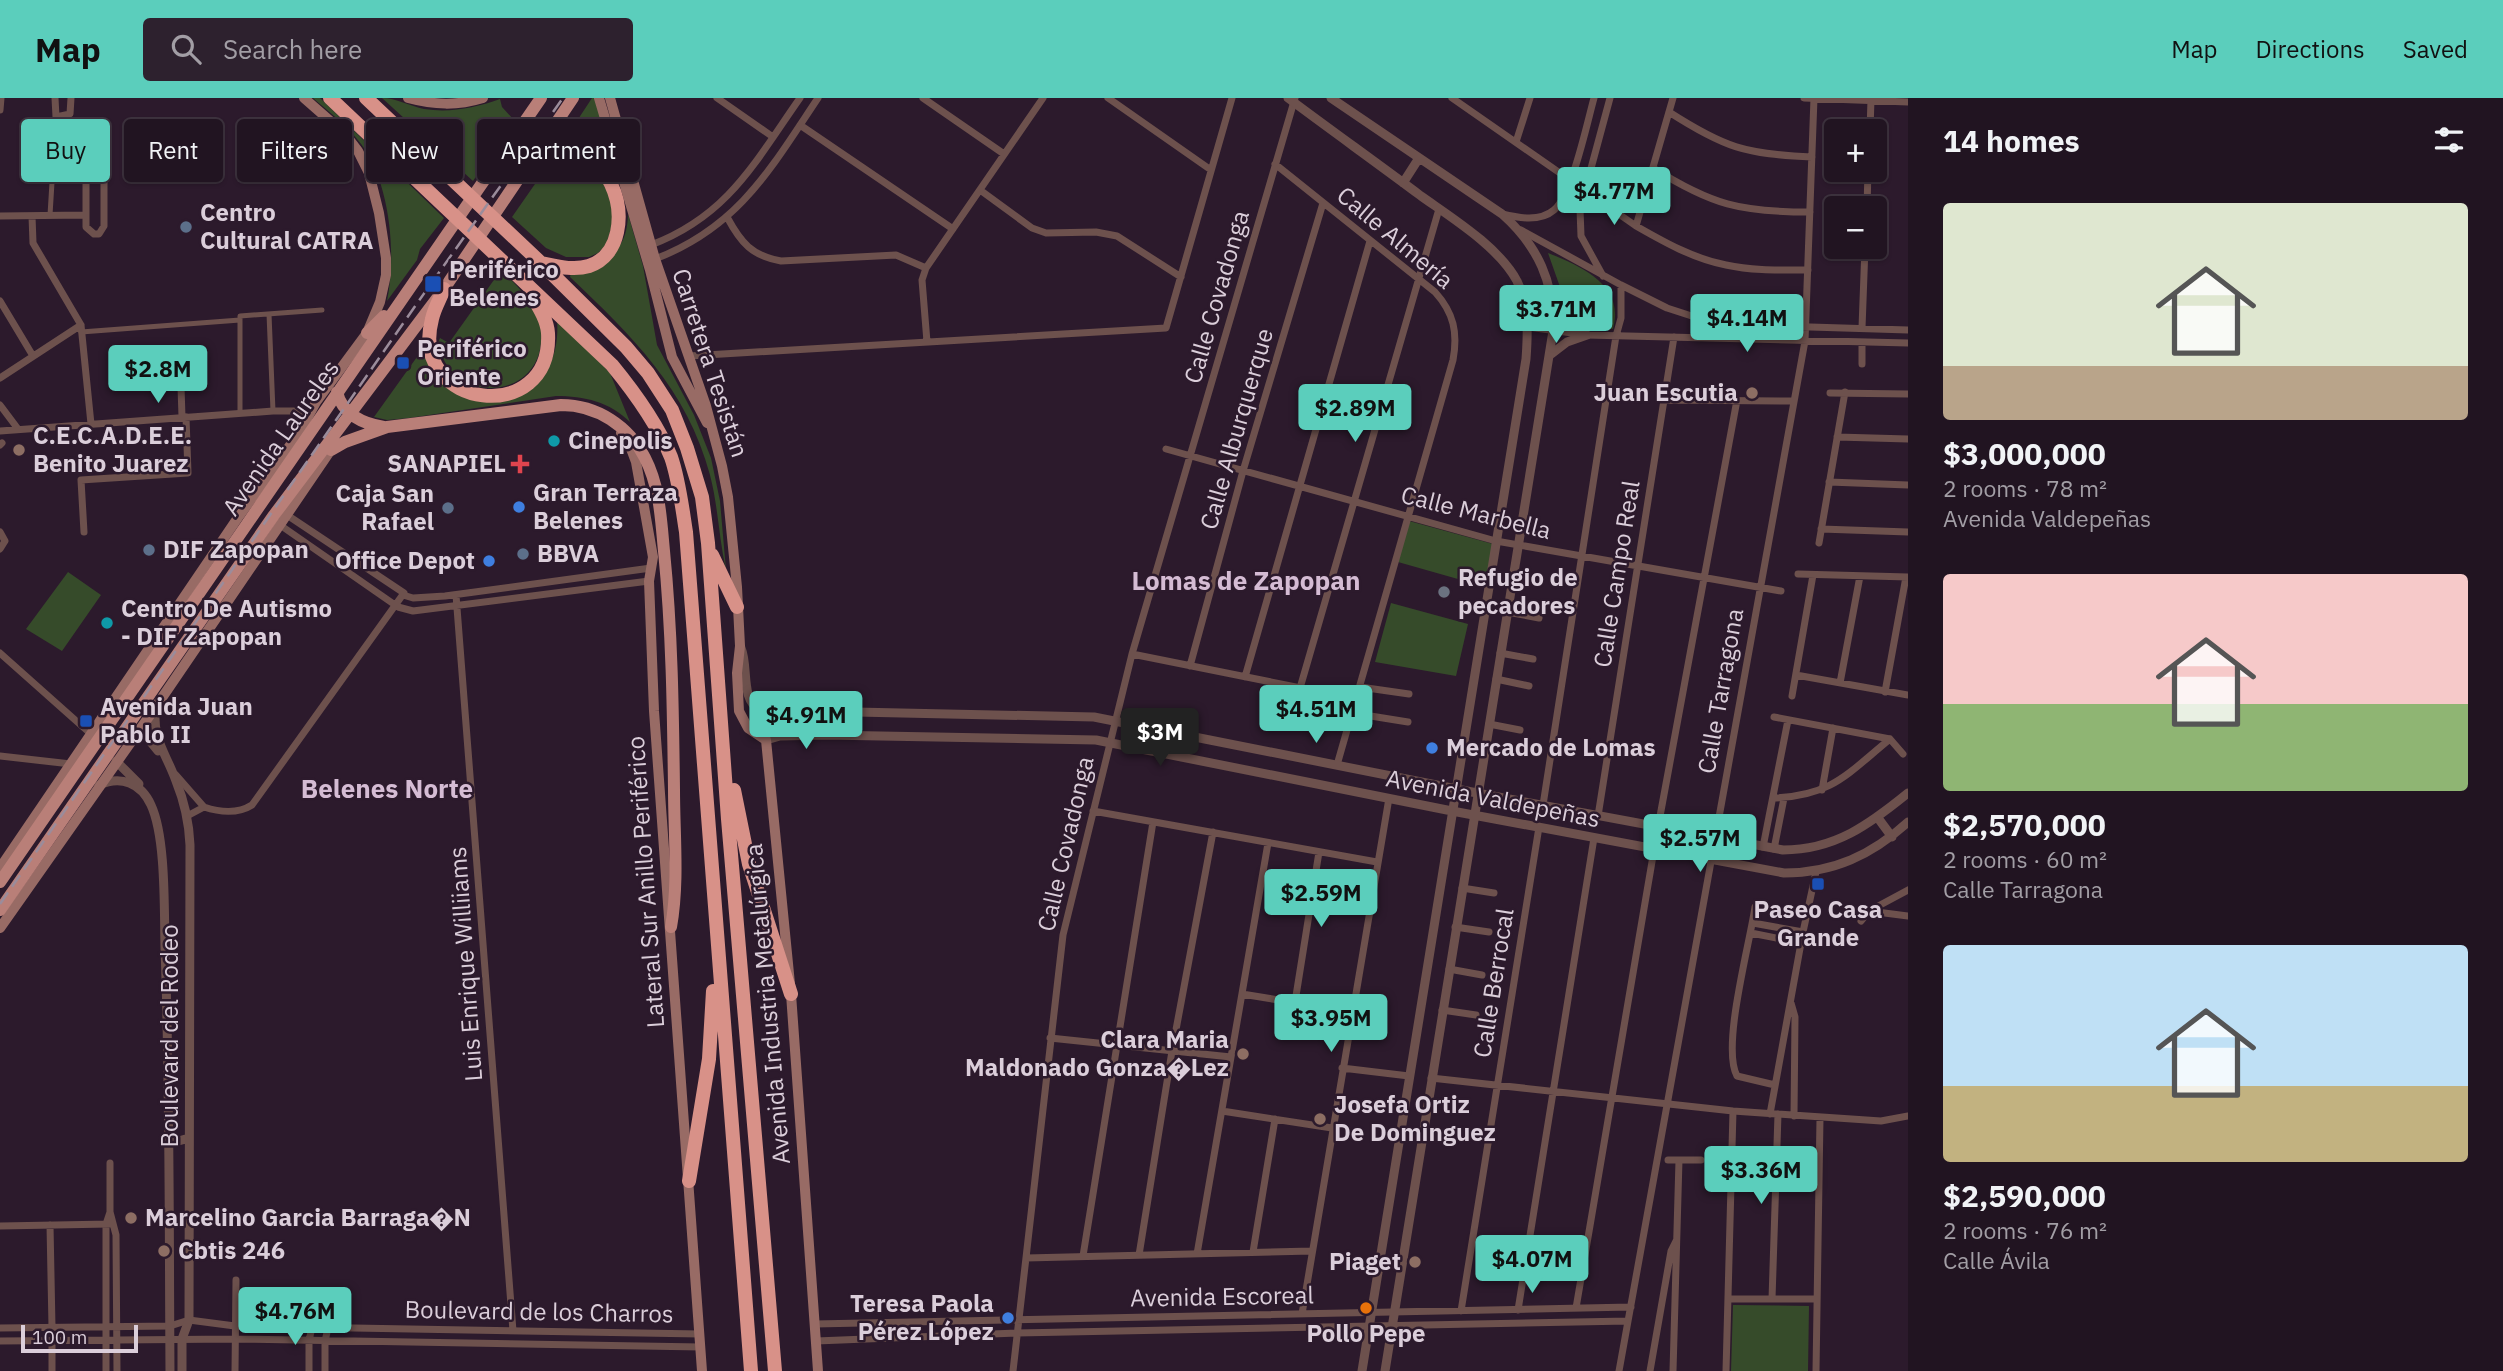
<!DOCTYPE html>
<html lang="en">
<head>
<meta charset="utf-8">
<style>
	:root { --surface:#211421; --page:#2d212e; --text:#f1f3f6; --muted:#a29ea5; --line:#3e333f; --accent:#5bcebc }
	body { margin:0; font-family:"IBM Plex Sans",sans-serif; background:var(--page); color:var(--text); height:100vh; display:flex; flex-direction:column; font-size:26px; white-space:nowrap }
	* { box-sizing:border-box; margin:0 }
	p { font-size:23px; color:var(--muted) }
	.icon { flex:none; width:38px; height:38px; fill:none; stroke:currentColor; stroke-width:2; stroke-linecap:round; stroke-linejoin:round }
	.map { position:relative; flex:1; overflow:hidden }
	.side { display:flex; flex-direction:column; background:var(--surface); width:595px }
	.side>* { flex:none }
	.guide { position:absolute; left:21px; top:21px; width:665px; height:63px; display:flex; gap:14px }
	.tools { position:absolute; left:1824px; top:21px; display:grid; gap:14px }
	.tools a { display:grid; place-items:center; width:63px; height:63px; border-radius:7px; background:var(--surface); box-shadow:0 2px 5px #0004,0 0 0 2px var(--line); font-size:35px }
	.scale { position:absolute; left:21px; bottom:18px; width:117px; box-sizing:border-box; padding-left:7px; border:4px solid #dbceda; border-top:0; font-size:19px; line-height:24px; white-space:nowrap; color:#dbceda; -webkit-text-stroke:5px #2c1a2c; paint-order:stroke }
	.price { position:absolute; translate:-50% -60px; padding:0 16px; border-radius:7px; background:var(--accent); color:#111; font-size:23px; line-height:46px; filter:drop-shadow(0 2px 4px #0008) }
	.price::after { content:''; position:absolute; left:50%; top:42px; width:21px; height:16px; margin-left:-10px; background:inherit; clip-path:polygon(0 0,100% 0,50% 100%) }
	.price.on { background:#222; color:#fff }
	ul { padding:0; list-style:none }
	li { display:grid; align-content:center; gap:14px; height:371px; padding:0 35px }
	li span { display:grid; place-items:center; height:217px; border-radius:7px; color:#555 }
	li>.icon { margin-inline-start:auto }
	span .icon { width:126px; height:126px; fill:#fffc; stroke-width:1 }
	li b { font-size:30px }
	h2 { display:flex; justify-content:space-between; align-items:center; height:84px; padding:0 35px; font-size:30px }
	.pill { padding:0 24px; border-radius:7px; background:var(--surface); box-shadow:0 2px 5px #0004,0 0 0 2px var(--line); font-size:24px; line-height:63px }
	.pill.on { background:var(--accent); color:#111 }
	header { display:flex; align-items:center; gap:42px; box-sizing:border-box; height:98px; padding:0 35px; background:var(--accent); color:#111 }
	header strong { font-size:33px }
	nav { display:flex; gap:38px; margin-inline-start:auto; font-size:24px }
	.search { width:490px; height:63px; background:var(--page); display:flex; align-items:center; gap:18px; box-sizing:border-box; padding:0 24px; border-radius:7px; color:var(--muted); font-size:26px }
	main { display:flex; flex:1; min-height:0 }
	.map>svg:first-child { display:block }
	.green { fill:#364b2a }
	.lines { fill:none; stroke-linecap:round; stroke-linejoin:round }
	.pedestrian { stroke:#6d514d; stroke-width:5 }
	.minor { stroke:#6d514d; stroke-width:7 }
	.tertiary { stroke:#6d514d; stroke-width:9 }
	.secondary { stroke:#986b65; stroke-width:10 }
	.primary { stroke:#b97f78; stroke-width:12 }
	.motorway { stroke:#d89188; stroke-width:14 }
	.rail { stroke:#9b8c9b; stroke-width:2.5; stroke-dasharray:14 7; stroke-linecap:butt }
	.service-dot { fill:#5c6f8a; stroke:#2c1a2c; stroke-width:2.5 }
	.transit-dot { fill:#1a4fb4; stroke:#2c1a2c; stroke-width:2.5 }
	.education-dot { fill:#8d6e63; stroke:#2c1a2c; stroke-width:2.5 }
	.culture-dot { fill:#0f9aa8; stroke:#2c1a2c; stroke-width:2.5 }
	.health-dot { fill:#e0444e; stroke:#2c1a2c; stroke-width:2.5 }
	.shop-dot { fill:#3f7fe0; stroke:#2c1a2c; stroke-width:2.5 }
	.worship-dot { fill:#6b7280; stroke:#2c1a2c; stroke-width:2.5 }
	.food-dot { fill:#e8710a; stroke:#2c1a2c; stroke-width:2.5 }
	.labels { text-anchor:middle; stroke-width:5; stroke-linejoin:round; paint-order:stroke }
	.poi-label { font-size:24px; font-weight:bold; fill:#dbceda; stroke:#2c1a2c; text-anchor:start }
	.street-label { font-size:24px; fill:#dbceda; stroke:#2c1a2c }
	.neighbourhood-label { font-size:26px; font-weight:bold; fill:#d5bcd4; stroke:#2c1a2c }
</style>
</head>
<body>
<header>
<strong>Map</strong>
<div class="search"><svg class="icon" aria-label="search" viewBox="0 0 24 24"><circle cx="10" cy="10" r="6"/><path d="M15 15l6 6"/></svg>Search here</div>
<nav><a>Map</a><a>Directions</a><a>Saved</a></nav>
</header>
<main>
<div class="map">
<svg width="1908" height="1273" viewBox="0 0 1908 1273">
	<rect width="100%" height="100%" fill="#2c1a2c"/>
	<path class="green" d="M313,0H320L444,120L420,151L417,162L387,203C397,155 390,79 357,41C345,26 328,13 313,0Z
		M382,0C396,0 410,8 424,11C450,15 475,10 500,1L502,9L514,22L473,83Z
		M592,0H595L609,47L602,48L588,39L567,38Z
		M563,59L599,70L616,115L606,147L598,155L589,159H566L546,150L512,119L551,63Z
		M628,116L643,168L657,247L694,317L711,360L720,403L726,472C719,441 718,408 710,377C687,291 632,238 570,179L571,175C604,161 627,158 628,116Z
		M1548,155C1583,169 1625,188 1613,231L1562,227L1560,189Z
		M501,172C517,187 532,203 541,223C544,229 542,237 541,244C538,292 477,306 448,269C443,262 440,253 438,245L440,240L449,245Z
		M557,220L610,275L630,324C610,304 584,298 556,298L409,320L387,322L374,319L427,245L455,294L531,291C553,270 559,249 557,220Z
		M1409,423L1493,446L1486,489L1398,464Z
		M68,474L101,497L62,553L26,531Z
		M1391,505L1468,526L1456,578L1375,564Z
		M1733,1207L1809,1208L1808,1273H1731Z"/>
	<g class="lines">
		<path class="pedestrian" d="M50,117L56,19
			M269,216L273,313
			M81,234L240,222
			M240,315V218L322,212"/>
		<path class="minor" d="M55,0L56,19L70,16L71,0
			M717,0L773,39
			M923,0L1004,56
			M1108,0L1211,72
			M1452,0L1636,128C1664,144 1694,161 1726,167C1753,173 1781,172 1808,172
			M1804,0L1908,4
			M0,12L1,0
			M1669,14C1725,50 1745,56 1812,59
			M800,27L953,131
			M1870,33L1871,1
			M1516,44L1530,0
			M95,57L102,59L104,63V128L99,136H94L86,129V63L88,59Z
			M1275,66L1435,194C1454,215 1458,235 1453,262L1337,667
			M1653,70C1712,107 1740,114 1810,114
			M980,92L1032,130L1046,135L1096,134L1117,138L1181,179
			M1867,110L1868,72
			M1502,116C1519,120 1540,124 1554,112C1572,97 1587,25 1594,0
			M0,118L86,117
			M32,118L33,145L81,227L91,326
			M727,119C741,145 752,158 781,163L896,157L926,170
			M1636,128L1673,0
			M1521,132L1621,187L1667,210L1704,222L1745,227L1908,232
			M651,147C728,118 755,64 800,0
			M655,161C739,129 771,70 818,0
			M1603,178L1581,138L1580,111L1610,0
			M0,203L33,258
			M1528,229L1587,237L1908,245
			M1862,230L1865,149
			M927,244L922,182L926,170L1043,0
			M1862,244V266
			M180,258L182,319
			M689,258L1166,230L1232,0
			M0,280L81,227
			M1830,295L1908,296
			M1664,302L1793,303
			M0,307L18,331
			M0,333L273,313H300L309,318
			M1837,339L1908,341
			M0,347L2,345
			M1166,351L1496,443L1781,493
			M1829,384L1908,387
			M287,417L404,495L403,497L413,500L445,498L651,470
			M280,427L398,509L413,513L649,483
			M1821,431L1908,434
			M0,434L5,443L0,451
			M84,434L81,382L188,375L186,319
			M1819,445L1845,294
			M1798,476L1908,479
			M456,497L513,1233
			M1507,514L1539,520
			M0,555L92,637
			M1500,555L1533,561
			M1132,556L1356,601
			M1190,568L1243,373L1323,105
			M1796,577L1908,597
			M1245,579L1370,143
			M1496,581L1529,588
			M1840,585L1860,478
			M1360,589L1409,596
			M1300,590L1439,111
			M1885,594L1906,479
			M1792,598L1813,477
			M1352,615L1408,624
			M1774,619L1890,641L1903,656
			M1489,626L1520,632
			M0,658L71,666
			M176,677L204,709C219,714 238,716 252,707L404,495
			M1822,692L1833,630
			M1773,700C1832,698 1847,676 1890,641
			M1543,707L1616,238L1621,220V187
			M1093,713L1377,764
			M189,717L204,709
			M1598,718L1674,239
			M1658,729L1737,302
			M1763,749L1788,622
			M1774,751L1784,700
			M1462,790L1494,795
			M1755,809C1750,845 1721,949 1737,978L1775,987
			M1869,813L1908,818
			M1861,823L1869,813L1908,792
			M1753,825L1803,834
			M1455,829L1489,834
			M1751,835L1801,845
			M1449,871L1482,877
			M1242,896L1352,914
			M1295,904L1319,754
			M1791,905L1795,919L1794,1018
			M1442,912L1476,917
			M1050,940L1231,959
			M1342,970L1409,978
			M1431,980L1733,1013L1881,1023L1908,1018
			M1222,1013L1332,1030
			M1770,1016L1803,834L1816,774
			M1668,1062H1701
			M110,1114L116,1137L117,1273
			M50,1127L52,1229
			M0,1128L110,1126
			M1253,1154L1275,1021
			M1197,1156L1268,745
			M1139,1157L1172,953L1213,734
			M1083,1158L1153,724
			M1026,1160L1312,1153
			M1728,1201H1817
			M1772,1201L1778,1016
			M1576,1210L1654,752
			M1518,1212L1594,740
			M1461,1213L1539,729
			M1302,1216L1389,700
			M815,1226L1631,1209
			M0,1230L170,1228L189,1222L235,1228L700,1236
			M52,1242V1273
			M0,1243L235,1241L701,1249
			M816,1243L1017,1235L1628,1223
			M106,1273V1126L110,1114V1065
			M235,1273L236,1182
			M309,1273V1242L312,1230
			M325,1273V1243L328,1230
			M1013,1273L1063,837L1132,556L1295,0
			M1619,1273L1805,243L1814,0
			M1650,1273L1671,1153L1676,1143
			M1673,1273L1679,1062
			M1726,1273L1733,1013
			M1816,1273L1820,1020"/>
		<path class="tertiary" d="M1288,0C1332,33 1377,65 1421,98C1452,120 1499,149 1517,183C1529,208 1528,234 1526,261L1362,1273
			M1331,0L1502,116C1538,148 1555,185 1553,233L1385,1273
			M1403,85L1419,60
			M1550,257L1567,244L1587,237
			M741,550C749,569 740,602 760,612L1094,619L1477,695L1783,752C1835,752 1870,726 1908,695
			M155,611C153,643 166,655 176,683C185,705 189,723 190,747L189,1222L182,1241V1273
			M140,631L158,653
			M826,637C818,630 819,620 828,613
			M766,642L780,638L826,637L1096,642L1452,713L1784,775C1833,775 1872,757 1908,724
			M116,663L139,686
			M99,687C121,677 141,685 151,707C166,739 164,811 165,849C170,990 169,1132 170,1273
			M1878,720L1892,739
			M168,1046L189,1040"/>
		<path class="secondary" d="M408,0C434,7 457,8 483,0
			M599,0L650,172L672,259L707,325
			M610,0L655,161L706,308L722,368L728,399L737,489L740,548L737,575L739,613L748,630L766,642L791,896L818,1273
			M621,335L630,348L636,364L653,459L649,483L654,613L702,1273
			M0,770L239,418L299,335L316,304L367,235L380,204L386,177V160L379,115L369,75L358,53L345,36L304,0
			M0,830L155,610L335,346"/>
		<path class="primary" d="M367,235L384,218
			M337,294C342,316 363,326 384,329
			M331,352L345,344L387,329L561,307C597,307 629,328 645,360C660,389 661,422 664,453C672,533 673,612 674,691C674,737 679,784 671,829
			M0,784L541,0
			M0,812L274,417L444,191L573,0"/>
		<path class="motorway" d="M330,0L612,267C635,295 657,325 671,359C679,382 682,409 686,434L751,1273
			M366,0L541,165L626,249L648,275L672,312L687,350L702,399L708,445L728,721L775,1273
			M522,79C607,0 652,147 589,168C573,173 556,168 541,165
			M444,191C440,201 434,211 432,221C408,312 553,329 548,235C547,221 538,208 531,196
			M712,457L737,509
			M734,692L749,766L791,896
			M689,1083L709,961L713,893"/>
		<path class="rail" d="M0,806L418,204L563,0"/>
	</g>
	<g class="service-dot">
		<circle cx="186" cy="129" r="7"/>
		<circle cx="448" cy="410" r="7"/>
		<circle cx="149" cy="452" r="7"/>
		<circle cx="523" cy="456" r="7"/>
	</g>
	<g class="transit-dot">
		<rect x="424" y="177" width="18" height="18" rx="3.5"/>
		<rect x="396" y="258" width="14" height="14" rx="3.5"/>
		<rect x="79" y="616" width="14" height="14" rx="3.5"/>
		<rect x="1811" y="779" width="14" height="14" rx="3.5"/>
	</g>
	<g class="education-dot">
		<circle cx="1752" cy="295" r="7"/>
		<circle cx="19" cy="352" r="7"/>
		<circle cx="1243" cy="956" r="7"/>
		<circle cx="1320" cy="1021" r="7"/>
		<circle cx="131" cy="1120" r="7"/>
		<circle cx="164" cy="1153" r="7"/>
		<circle cx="1415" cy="1164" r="7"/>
	</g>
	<g class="culture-dot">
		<circle cx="554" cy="343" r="7"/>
		<circle cx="107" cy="525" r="7"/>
	</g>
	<path class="health-dot" d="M516.5 355.5h7v7h7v7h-7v7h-7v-7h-7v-7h7z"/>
	<g class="shop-dot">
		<circle cx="519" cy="409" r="7"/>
		<circle cx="489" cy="463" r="7"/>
		<circle cx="1432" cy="650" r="7"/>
		<circle cx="1008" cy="1220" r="7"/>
	</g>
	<circle class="worship-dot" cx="1444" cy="494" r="7"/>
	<circle class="food-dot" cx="1366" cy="1210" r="7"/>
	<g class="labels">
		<g class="poi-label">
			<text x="200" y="123">Centro<tspan x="200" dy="28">Cultural CATRA</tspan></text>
			<text x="449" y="180">Periférico<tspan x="449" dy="28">Belenes</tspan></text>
			<text x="417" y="259">Periférico<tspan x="417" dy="28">Oriente</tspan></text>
			<text x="1738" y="303" text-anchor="end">Juan Escutia</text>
			<text x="33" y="346">C.E.C.A.D.E.E.<tspan x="33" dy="28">Benito Juarez</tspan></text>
			<text x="568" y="351">Cinepolis</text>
			<text x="506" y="374" text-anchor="end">SANAPIEL</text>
			<text x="533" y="403">Gran Terraza<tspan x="533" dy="28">Belenes</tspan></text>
			<text x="434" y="404" text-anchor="end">Caja San<tspan x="434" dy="28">Rafael</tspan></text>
			<text x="163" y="460">DIF Zapopan</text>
			<text x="537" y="464">BBVA</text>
			<text x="475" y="471" text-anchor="end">Office Depot</text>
			<text x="1458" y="488">Refugio de<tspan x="1458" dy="28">pecadores</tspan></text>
			<text x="121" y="519">Centro De Autismo<tspan x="121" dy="28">- DIF Zapopan</tspan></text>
			<text x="100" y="617">Avenida Juan<tspan x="100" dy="28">Pablo II</tspan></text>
			<text x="1446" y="658">Mercado de Lomas</text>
			<text x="1818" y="820" text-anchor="middle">Paseo Casa<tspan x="1818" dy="28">Grande</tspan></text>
			<text x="1229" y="950" text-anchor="end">Clara Maria<tspan x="1229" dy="28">Maldonado Gonza�Lez</tspan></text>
			<text x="1334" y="1015">Josefa Ortiz<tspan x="1334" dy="28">De Dominguez</tspan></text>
			<text x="145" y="1128">Marcelino Garcia Barraga�N</text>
			<text x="178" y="1161">Cbtis 246</text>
			<text x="1401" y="1172" text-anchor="end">Piaget</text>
			<text x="994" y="1214" text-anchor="end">Teresa Paola<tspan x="994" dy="28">Pérez López</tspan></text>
			<text x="1366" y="1244" text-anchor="middle">Pollo Pepe</text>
		</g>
		<g class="street-label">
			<text transform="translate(1395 140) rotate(40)" y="8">Calle Almería</text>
			<text transform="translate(1217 199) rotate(-74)" y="8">Calle Covadonga</text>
			<text transform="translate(710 265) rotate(72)" y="8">Carretera Tesistán</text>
			<text transform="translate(1237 331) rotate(-74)" y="8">Calle Alburquerque</text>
			<text transform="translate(281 340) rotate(-55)" y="8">Avenida Laureles</text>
			<text transform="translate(1476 415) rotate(14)" y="8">Calle Marbella</text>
			<text transform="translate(1617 476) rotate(-81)" y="8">Calle Campo Real</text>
			<text transform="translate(1721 593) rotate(-80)" y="8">Calle Tarragona</text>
			<text transform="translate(1493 701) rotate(11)" y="8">Avenida Valdepeñas</text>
			<text transform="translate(1066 746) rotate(-77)" y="8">Calle Covadonga</text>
			<text transform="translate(646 784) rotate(-94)" y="8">Lateral Sur Anillo Periférico</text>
			<text transform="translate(466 866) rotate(-94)" y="8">Luis Enrique Williiams</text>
			<text transform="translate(1494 885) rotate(-81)" y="8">Calle Berrocal</text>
			<text transform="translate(768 906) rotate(-95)" y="8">Avenida Industria Metalúrgica</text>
			<text transform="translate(170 938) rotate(-90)" y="8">Boulevard del Rodeo</text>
			<text transform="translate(1222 1199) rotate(-1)" y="8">Avenida Escoreal</text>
			<text transform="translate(539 1214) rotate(1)" y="8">Boulevard de los Charros</text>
		</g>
		<g class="neighbourhood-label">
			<text x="1246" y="492">Lomas de Zapopan</text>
			<text x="387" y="700">Belenes Norte</text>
		</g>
	</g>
</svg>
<div class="tools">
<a>+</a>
<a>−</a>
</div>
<div class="scale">100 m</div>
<b class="price" style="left:1614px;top:129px">$4.77M</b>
<b class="price" style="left:1556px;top:247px">$3.71M</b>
<b class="price" style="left:1747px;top:256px">$4.14M</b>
<b class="price" style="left:158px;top:307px">$2.8M</b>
<b class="price" style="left:1355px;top:346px">$2.89M</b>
<b class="price" style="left:1316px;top:647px">$4.51M</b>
<b class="price" style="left:806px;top:653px">$4.91M</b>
<b class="price on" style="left:1160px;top:670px">$3M</b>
<b class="price" style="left:1700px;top:776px">$2.57M</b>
<b class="price" style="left:1321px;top:831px">$2.59M</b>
<b class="price" style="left:1331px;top:956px">$3.95M</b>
<b class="price" style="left:1761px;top:1108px">$3.36M</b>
<b class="price" style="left:1532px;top:1197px">$4.07M</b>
<b class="price" style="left:295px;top:1249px">$4.76M</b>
<div class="guide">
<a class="pill on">Buy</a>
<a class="pill">Rent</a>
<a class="pill">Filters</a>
<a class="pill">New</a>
<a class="pill">Apartment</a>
</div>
</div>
<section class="side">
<h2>14 homes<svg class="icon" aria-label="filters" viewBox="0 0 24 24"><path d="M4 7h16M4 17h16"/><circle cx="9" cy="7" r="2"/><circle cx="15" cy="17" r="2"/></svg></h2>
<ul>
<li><span style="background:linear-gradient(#dfe7d0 75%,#b9a48a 0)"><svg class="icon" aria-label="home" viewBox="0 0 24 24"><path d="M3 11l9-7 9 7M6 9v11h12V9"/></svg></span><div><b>$3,000,000</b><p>2 rooms · 78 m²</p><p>Avenida Valdepeñas</p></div></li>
<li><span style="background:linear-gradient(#f6c9c9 60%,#8fb573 0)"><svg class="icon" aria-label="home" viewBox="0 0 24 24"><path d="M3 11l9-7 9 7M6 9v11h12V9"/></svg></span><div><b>$2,570,000</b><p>2 rooms · 60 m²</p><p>Calle Tarragona</p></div></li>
<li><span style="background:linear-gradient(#bfe0f5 65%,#c2b280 0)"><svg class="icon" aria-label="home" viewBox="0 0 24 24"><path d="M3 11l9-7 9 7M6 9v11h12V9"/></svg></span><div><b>$2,590,000</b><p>2 rooms · 76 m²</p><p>Calle Ávila</p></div></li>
</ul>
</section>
</main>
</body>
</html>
